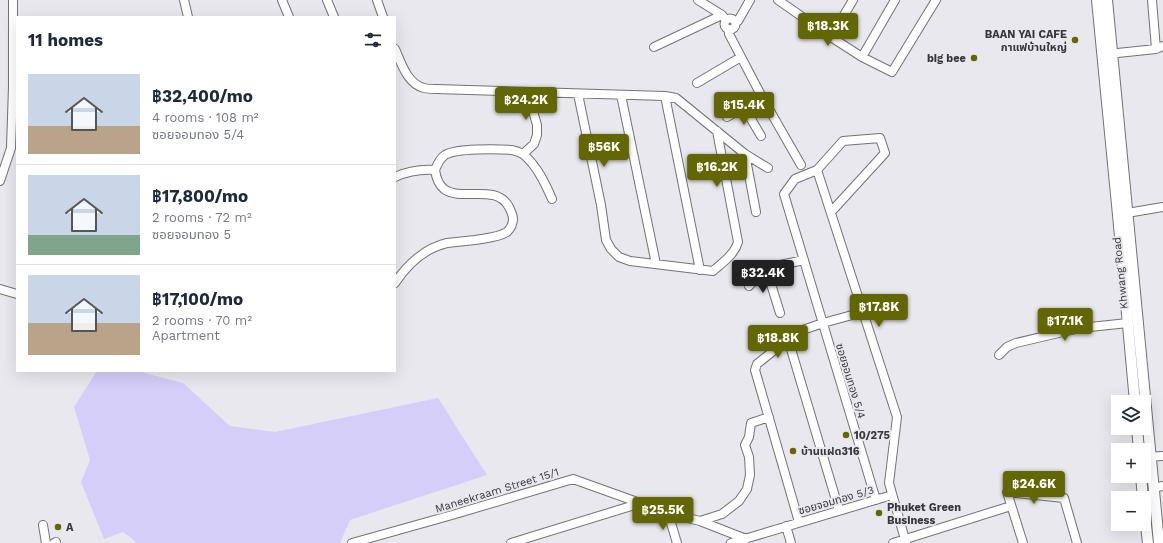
<!DOCTYPE html>
<html lang="en">
<head>
<meta charset="utf-8">
<style>
	:root { --surface:#fff; --page:#f6f6f7; --text:#1f2937; --muted:#747a83; --line:#e0e1e3; --accent:#636703 }
	body { margin:0; font-family:"Work Sans","Noto Sans Thai",sans-serif; background:var(--page); color:var(--text); height:100vh; display:flex; flex-direction:column; font-size:15px; white-space:nowrap }
	* { box-sizing:border-box; margin:0 }
	p { font-size:13px; color:var(--muted) }
	.icon { flex:none; width:22px; height:22px; fill:none; stroke:currentColor; stroke-width:2; stroke-linecap:round; stroke-linejoin:round }
	.map { position:relative; flex:1; overflow:hidden }
	.side { position:absolute; left:16px; top:16px; width:380px; height:356px; display:flex; flex-direction:column; background:var(--surface); border-radius:0px; box-shadow:0 4px 16px #0002 }
	.side>* { flex:none }
	.controls { position:absolute; left:1111px; top:395px; display:grid; gap:8px }
	.controls a { display:grid; place-items:center; width:40px; height:40px; border-radius:0px; background:var(--surface); box-shadow:0 4px 16px #0002; font-size:20px }
	.price { position:absolute; translate:-50% -34px; padding:0 9px; border-radius:4px; background:var(--accent); color:#fff; font-size:13px; line-height:26px; filter:drop-shadow(0 1px 2px #0008) }
	.price::after { content:''; position:absolute; left:50%; top:24px; width:12px; height:9px; margin-left:-6px; background:inherit; clip-path:polygon(0 0,100% 0,50% 100%) }
	.price.current { background:#222; color:#fff }
	ul { padding:0; list-style:none }
	li { display:flex; align-items:center; gap:12px; height:100px; padding:0 12px }
	li+li { border-top:1px solid var(--line) }
	li span { display:grid; place-items:center; flex:none; width:112px; height:80px; border-radius:0px; color:#555 }
	li>.icon { margin-inline-start:auto }
	span .icon { width:48px; height:48px; fill:#fffc; stroke-width:1 }
	li b { font-size:17px }
	h2 { display:flex; justify-content:space-between; align-items:center; height:48px; padding:0 12px; font-size:17px }
	.map>svg:first-child { display:block }
	.green { fill:#d4cef8 }
	.lines { fill:none; stroke-linecap:round; stroke-linejoin:round }
	.minor-casing { stroke:#737278; stroke-width:10 }
	.major-casing { stroke:#737278; stroke-width:12 }
	.minor { stroke:#fff; stroke-width:8 }
	.major { stroke:#fff; stroke-width:10 }
	.poi-dot { fill:#636703; stroke:#e9e8ee; stroke-width:1.5 }
	.labels { text-anchor:middle; stroke-width:4; stroke-linejoin:round; paint-order:stroke }
	.poi-label { font-size:11px; font-weight:bold; fill:#373739; stroke:#e9e8ee; text-anchor:start }
	.street-label { font-size:11px; fill:#373739; stroke:#e9e8ee }
</style>
</head>
<body>
<div class="map">
<svg width="1163" height="543" viewBox="0 0 1163 543">
	<rect width="100%" height="100%" fill="#e9e8ee"/>
	<path class="green" d="M97,371H137L183,383L230,426L275,432L438,398L487,475L350,520L340,543H136L134,540L123,532L104,539L81,482L90,460L74,407Z"/>
	<g class="lines">
		<defs>
			<path id="minor" d="M184,0L188,17
				M282,0L289,17
				M327,0L334,17
				M377,0L383,17
				M698,0L722,15L725,19
				M778,0L831,37L862,57L892,72L936,0
				M1152,0L1156,49
				M724.5 24a5.5 5.5 0 1 1 11 0a5.5 5.5 0 1 1-11 0Z
				M735,22L738,21L750,0
				M729,29V34L762,97L801,165
				M831,37L853,0
				M654,47L722,15
				M395,49C401,62 407,84 424,88C428,89 432,89 436,89C513,91 589,94 665,96L676,98L745,154L768,168
				M1108,54L1156,49L1163,46
				M862,57L895,0
				M697,83L741,57
				M578,94L601,205L606,240L611,249L619,257L630,261L713,271C722,263 735,254 738,242L717,131
				M621,95L656,264
				M665,96L700,270
				M744,107L761,136
				M727,117L762,97
				M523,154L534,144L537,135V125L533,111V92
				M745,154L756,212
				M817,170L897,417L889,483L906,543
				M817,170L795,179L784,194L876,500
				M817,170L843,141L880,138L885,153L831,212
				M395,177C408,171 420,169 435,170
				M0,181L11,148L13,87V0
				M1127,213L1163,207
				M766,268L780,313
				M395,283C407,265 425,248 447,243C456,242 466,241 475,240C485,238 497,238 507,232C511,228 513,224 513,219C513,215 511,211 509,207C496,183 462,202 444,189C439,185 436,177 435,170C437,165 440,158 445,155C456,148 498,149 512,150C516,151 521,152 524,155C537,166 545,183 552,199
				M749,286L766,268L804,260
				M0,289L17,294
				M788,339L839,510
				M999,355L1007,347L1016,343L1080,328L1128,323
				M1144,457L1163,456
				M1153,488L1163,486
				M668,513L677,543
				M700,521L746,539
				M799,522L755,370L757,364L797,332L823,323L863,312
				M43,525L46,543
				M786,526L791,543
				M54,543L56,542
				M352,543L452,515L573,479L668,513L700,521L722,514L739,501L747,489L750,475L749,457L745,445L749,437L751,423L769,417
				M511,543L641,503
				M731,543L892,495
				M893,543L1011,506
				M1023,543L1007,492L1064,498L1077,543"/>
			<path id="major" d="M1097,0L1118,215L1135,402
				M1107,0L1159,543
				M1137,428L1139,450
				M1141,476L1143,498
				M1144,508L1148,543"/>
		</defs>
		<use href="#minor" class="minor-casing"/>
		<use href="#major" class="major-casing"/>
		<use href="#minor" class="minor"/>
		<use href="#major" class="major"/>
	</g>
	<g class="poi-dot">
		<circle cx="1075" cy="40" r="4"/>
		<circle cx="974" cy="58" r="4"/>
		<circle cx="846" cy="435" r="4"/>
		<circle cx="793" cy="451" r="4"/>
		<circle cx="879" cy="513" r="4"/>
		<circle cx="58" cy="527" r="4"/>
	</g>
	<g class="labels">
		<g class="poi-label">
			<text x="1067" y="38" text-anchor="end">BAAN YAI CAFE<tspan x="1067" dy="13">กาแฟบ้านใหญ่</tspan></text>
			<text x="966" y="62" text-anchor="end">big bee</text>
			<text x="854" y="439">10/275</text>
			<text x="801" y="455">บ้านแฝด316</text>
			<text x="887" y="511">Phuket Green<tspan x="887" dy="13">Business</tspan></text>
			<text x="66" y="531">A</text>
		</g>
		<g class="street-label">
			<text transform="translate(1120 273) rotate(-96)" y="4">Khwang Road</text>
			<text transform="translate(851 381) rotate(73)" y="4">ซอยจอมทอง 5/4</text>
			<text transform="translate(497 490) rotate(-17)" y="4">Maneekraam Street 15/1</text>
			<text transform="translate(836 500) rotate(-16)" y="4">ซอยจอมทอง 5/3</text>
		</g>
	</g>
</svg>
<div class="controls">
<a><svg class="icon" aria-label="layers" viewBox="0 0 24 24"><path d="M12 4l9 5-9 5-9-5zM3 14l9 5 9-5"/></svg></a>
<a>+</a>
<a>−</a>
</div>
<b class="price" style="left:828px;top:47px">฿18.3K</b>
<b class="price" style="left:526px;top:121px">฿24.2K</b>
<b class="price" style="left:744px;top:126px">฿15.4K</b>
<b class="price" style="left:604px;top:168px">฿56K</b>
<b class="price" style="left:717px;top:188px">฿16.2K</b>
<b class="price current" style="left:763px;top:294px">฿32.4K</b>
<b class="price" style="left:879px;top:328px">฿17.8K</b>
<b class="price" style="left:1065px;top:342px">฿17.1K</b>
<b class="price" style="left:778px;top:359px">฿18.8K</b>
<b class="price" style="left:1034px;top:505px">฿24.6K</b>
<b class="price" style="left:663px;top:531px">฿25.5K</b>
<section class="side">
<h2>11 homes<svg class="icon" aria-label="filters" viewBox="0 0 24 24"><path d="M4 7h16M4 17h16"/><circle cx="9" cy="7" r="2"/><circle cx="15" cy="17" r="2"/></svg></h2>
<ul>
<li><span style="background:linear-gradient(#c9d6e8 65%,#b9a48a 0)"><svg class="icon" aria-label="home" viewBox="0 0 24 24"><path d="M3 11l9-7 9 7M6 9v11h12V9"/></svg></span><div><b>฿32,400/mo</b><p>4 rooms · 108 m²</p><p>ซอยจอมทอง 5/4</p></div></li>
<li><span style="background:linear-gradient(#c9d6e8 75%,#7fa58c 0)"><svg class="icon" aria-label="home" viewBox="0 0 24 24"><path d="M3 11l9-7 9 7M6 9v11h12V9"/></svg></span><div><b>฿17,800/mo</b><p>2 rooms · 72 m²</p><p>ซอยจอมทอง 5</p></div></li>
<li><span style="background:linear-gradient(#c9d6e8 60%,#b9a48a 0)"><svg class="icon" aria-label="home" viewBox="0 0 24 24"><path d="M3 11l9-7 9 7M6 9v11h12V9"/></svg></span><div><b>฿17,100/mo</b><p>2 rooms · 70 m²</p><p>Apartment</p></div></li>
</ul>
</section>
</div>
</body>
</html>
